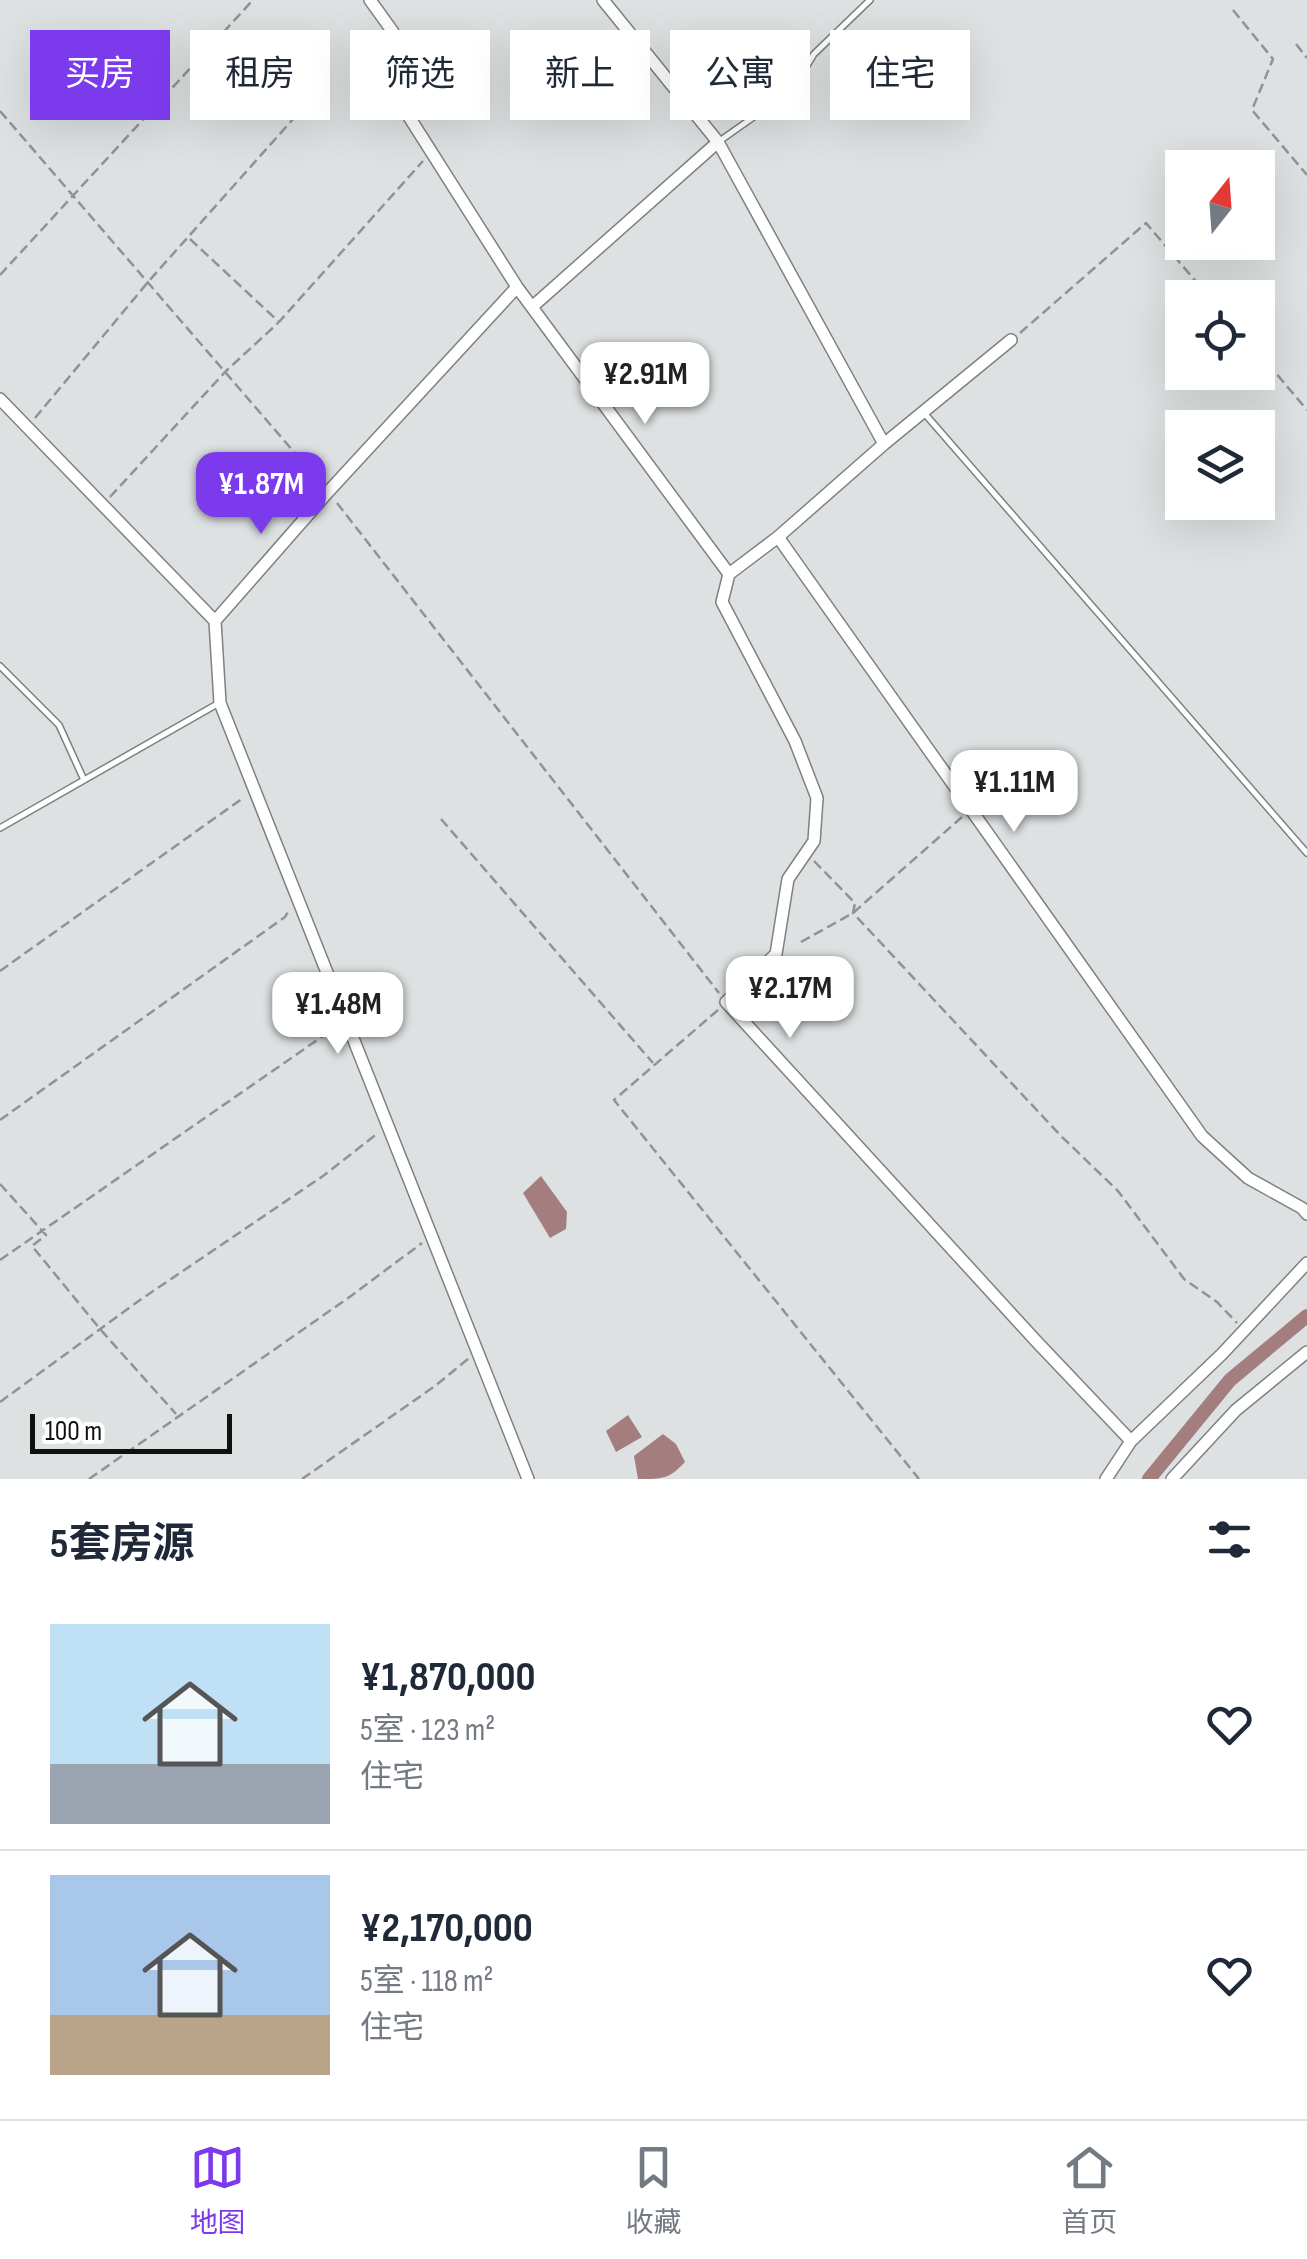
<!DOCTYPE html>
<html lang="zh">
<head>
<meta charset="utf-8">
<style>
	:root { --surface:#fff; --page:#f2f2f3; --text:#1f2937; --muted:#747a83; --line:#e0e1e3; --accent:#7c3aed }
	body { margin:0; font-family:"Sofia Sans Condensed","Noto Sans SC",sans-serif; background:var(--page); color:var(--text); height:100vh; display:flex; flex-direction:column; font-size:38px; white-space:nowrap }
	* { box-sizing:border-box; margin:0 }
	p { font-size:32px; color:var(--muted) }
	.icon { flex:none; width:55px; height:55px; fill:none; stroke:currentColor; stroke-width:2; stroke-linecap:round; stroke-linejoin:round }
	.map { position:relative; height:1479px; overflow:hidden }
	.details { display:flex; flex-direction:column; background:var(--surface); flex:1 }
	.details>* { flex:none }
	.hud { position:absolute; left:30px; top:30px; width:1248px; height:90px; display:flex; gap:20px }
	.needle { width:65px; rotate:17deg }
	.tools { position:absolute; left:1165px; top:150px; display:grid; gap:20px }
	.tools a { display:grid; place-items:center; width:110px; height:110px; border-radius:0px; background:var(--surface); box-shadow:0 10px 40px #0002; font-size:50px }
	.scale { position:absolute; left:30px; bottom:25px; width:202px; box-sizing:border-box; padding-left:10px; border:5px solid #0f1010; border-top:0; font-size:28px; line-height:35px; white-space:nowrap; color:#0f1010; -webkit-text-stroke:8px #fff; paint-order:stroke }
	.price { position:absolute; translate:-50% -85px; padding:0 22px; border-radius:20px; background:#fff; color:#222; font-size:32px; line-height:65px; filter:drop-shadow(0 2px 5px #0008) }
	.price::after { content:''; position:absolute; left:50%; top:60px; width:30px; height:22px; margin-left:-15px; background:inherit; clip-path:polygon(0 0,100% 0,50% 100%) }
	.price.current { background:var(--accent); color:#fff }
	ul { padding:0; list-style:none }
	li { display:flex; align-items:center; gap:30px; height:250px; padding:0 50px }
	li+li { border-top:2px solid var(--line) }
	li span { display:grid; place-items:center; flex:none; width:280px; height:200px; border-radius:0px; color:#555 }
	li>.icon { margin-inline-start:auto }
	span .icon { width:120px; height:120px; fill:#fffc; stroke-width:1 }
	li b { font-size:42px }
	h2 { display:flex; justify-content:space-between; align-items:center; height:120px; padding:0 50px; font-size:42px }
	.chip { padding:0 35px; border-radius:0px; background:var(--surface); box-shadow:0 10px 40px #0002; font-size:35px; line-height:90px }
	.chip.current { background:var(--accent); color:#fff }
	.dock { display:flex; justify-content:space-around; align-items:center; height:140px; border-top:2px solid var(--line); background:var(--surface); font-size:28px; color:var(--muted) }
	.dock a { display:grid; justify-items:center; gap:5px }
	.dock .current { color:var(--accent) }
	.map>svg:first-child { display:block }
	.water { fill:#a47d7f }
	.lines { fill:none; stroke-linecap:round; stroke-linejoin:round }
	.canal { stroke:#a47d7f; stroke-width:14 }
	.lane-casing { stroke:#7e8182; stroke-width:8 }
	.street-casing { stroke:#7e8182; stroke-width:14 }
	.path { stroke:#909293; stroke-width:2.5; stroke-dasharray:10 5; stroke-linecap:butt }
	.lane { stroke:#fff; stroke-width:5 }
	.street { stroke:#fff; stroke-width:11 }
</style>
</head>
<body>
<div class="map">
<svg width="1307" height="1479" viewBox="0 0 1307 1479">
	<rect width="100%" height="100%" fill="#dde1e2"/>
	<path class="water" d="M541,1176L567,1212L566,1229L550,1238L523,1193Z
		M628,1415L642,1437L616,1452L606,1431Z
		M663,1434L676,1444L685,1462C669,1479 664,1479 638,1479L634,1456Z"/>
	<g class="lines">
		<path class="canal" d="M1149,1479L1230,1380L1307,1316"/>
		<defs>
			<path id="lane" d="M721,140L792,90L814,54L870,0
				M925,414L1307,853
				M0,666L59,725L84,780
				M0,828L219,703"/>
			<path id="street" d="M370,0L393,32L387,82L517,287L729,574L778,537
				M718,142L884,444L1011,340
				M532,307L718,142L603,0
				M0,399L215,621L328,492L517,287
				M884,444L778,537L1202,1136L1248,1178L1302,1208L1307,1214
				M729,574L722,602L795,741L817,798L814,841L788,879L776,954L726,1002L1036,1341L1131,1441
				M215,621L220,703L528,1479
				M1106,1479L1131,1441L1222,1354L1307,1263
				M1172,1479L1236,1410L1307,1352"/>
		</defs>
		<use href="#lane" class="lane-casing"/>
		<use href="#street" class="street-casing"/>
		<path class="path" d="M1233,10L1273,59L1252,110L1307,175
			M1296,44L1307,58
			M0,111L319,481
			M190,239L279,322L423,161
			M0,275L253,0
			M1020,333L1146,223L1210,298
			M1258,352L1307,410
			M35,418L148,282L294,118L216,40
			M110,497L226,371L278,323
			M337,503L719,993
			M441,819L653,1063
			M814,861L855,903L853,913L1060,1135L1118,1191L1184,1279L1217,1302L1237,1323
			M801,942L853,913L962,817
			M0,971L243,798
			M718,1010L614,1100L919,1479
			M0,1120L285,917L289,910
			M0,1184L46,1235L32,1246L100,1329L176,1414
			M0,1260L336,1027
			M0,1402L140,1300L323,1176L378,1133
			M89,1479L351,1296L422,1243
			M302,1479L435,1386L468,1359"/>
		<use href="#lane" class="lane"/>
		<use href="#street" class="street"/>
	</g>
</svg>
<div class="tools">
<a><svg class="needle" viewBox="-14 -14 28 28"><path d="M0-13l5 13h-10z" fill="#e53935"/><path d="M0 13l5-13h-10z" fill="#747a83"/></svg></a>
<a><svg class="icon" aria-label="locate" viewBox="0 0 24 24"><circle cx="12" cy="12" r="6"/><path d="M12 2v4M12 18v4M2 12h4M18 12h4"/></svg></a>
<a><svg class="icon" aria-label="layers" viewBox="0 0 24 24"><path d="M12 4l9 5-9 5-9-5zM3 14l9 5 9-5"/></svg></a>
</div>
<div class="scale">100 m</div>
<b class="price" style="left:645px;top:427px">¥2.91M</b>
<b class="price current" style="left:261px;top:537px">¥1.87M</b>
<b class="price" style="left:1014px;top:835px">¥1.11M</b>
<b class="price" style="left:790px;top:1041px">¥2.17M</b>
<b class="price" style="left:338px;top:1057px">¥1.48M</b>
<div class="hud">
<a class="chip current">买房</a>
<a class="chip">租房</a>
<a class="chip">筛选</a>
<a class="chip">新上</a>
<a class="chip">公寓</a>
<a class="chip">住宅</a>
</div>
</div>
<section class="details">
<h2>5套房源<svg class="icon" aria-label="filters" viewBox="0 0 24 24"><path d="M4 7h16M4 17h16"/><circle cx="9" cy="7" r="2"/><circle cx="15" cy="17" r="2"/></svg></h2>
<ul>
<li><span style="background:linear-gradient(#bfe0f5 70%,#9aa5b1 0)"><svg class="icon" aria-label="home" viewBox="0 0 24 24"><path d="M3 11l9-7 9 7M6 9v11h12V9"/></svg></span><div><b>¥1,870,000</b><p>5室 · 123 m²</p><p>住宅</p></div><svg class="icon" aria-label="heart" viewBox="0 0 24 24"><path d="M12 20l-8-8c-3-5 5-10 8-4 3-6 11-1 8 4z"/></svg></li>
<li><span style="background:linear-gradient(#a9c7e8 70%,#b9a48a 0)"><svg class="icon" aria-label="home" viewBox="0 0 24 24"><path d="M3 11l9-7 9 7M6 9v11h12V9"/></svg></span><div><b>¥2,170,000</b><p>5室 · 118 m²</p><p>住宅</p></div><svg class="icon" aria-label="heart" viewBox="0 0 24 24"><path d="M12 20l-8-8c-3-5 5-10 8-4 3-6 11-1 8 4z"/></svg></li>
</ul>
</section>
<nav class="dock">
<a class="current"><svg class="icon" aria-label="map" viewBox="0 0 24 24"><path d="M3 6l6-2 6 2 6-2v14l-6 2-6-2-6 2zM9 4v14M15 6v14"/></svg>地图</a>
<a><svg class="icon" aria-label="saved" viewBox="0 0 24 24"><path d="M7 4h10v16l-5-4-5 4z"/></svg>收藏</a>
<a><svg class="icon" aria-label="home" viewBox="0 0 24 24"><path d="M3 11l9-7 9 7M6 9v11h12V9"/></svg>首页</a>
</nav>
</body>
</html>
